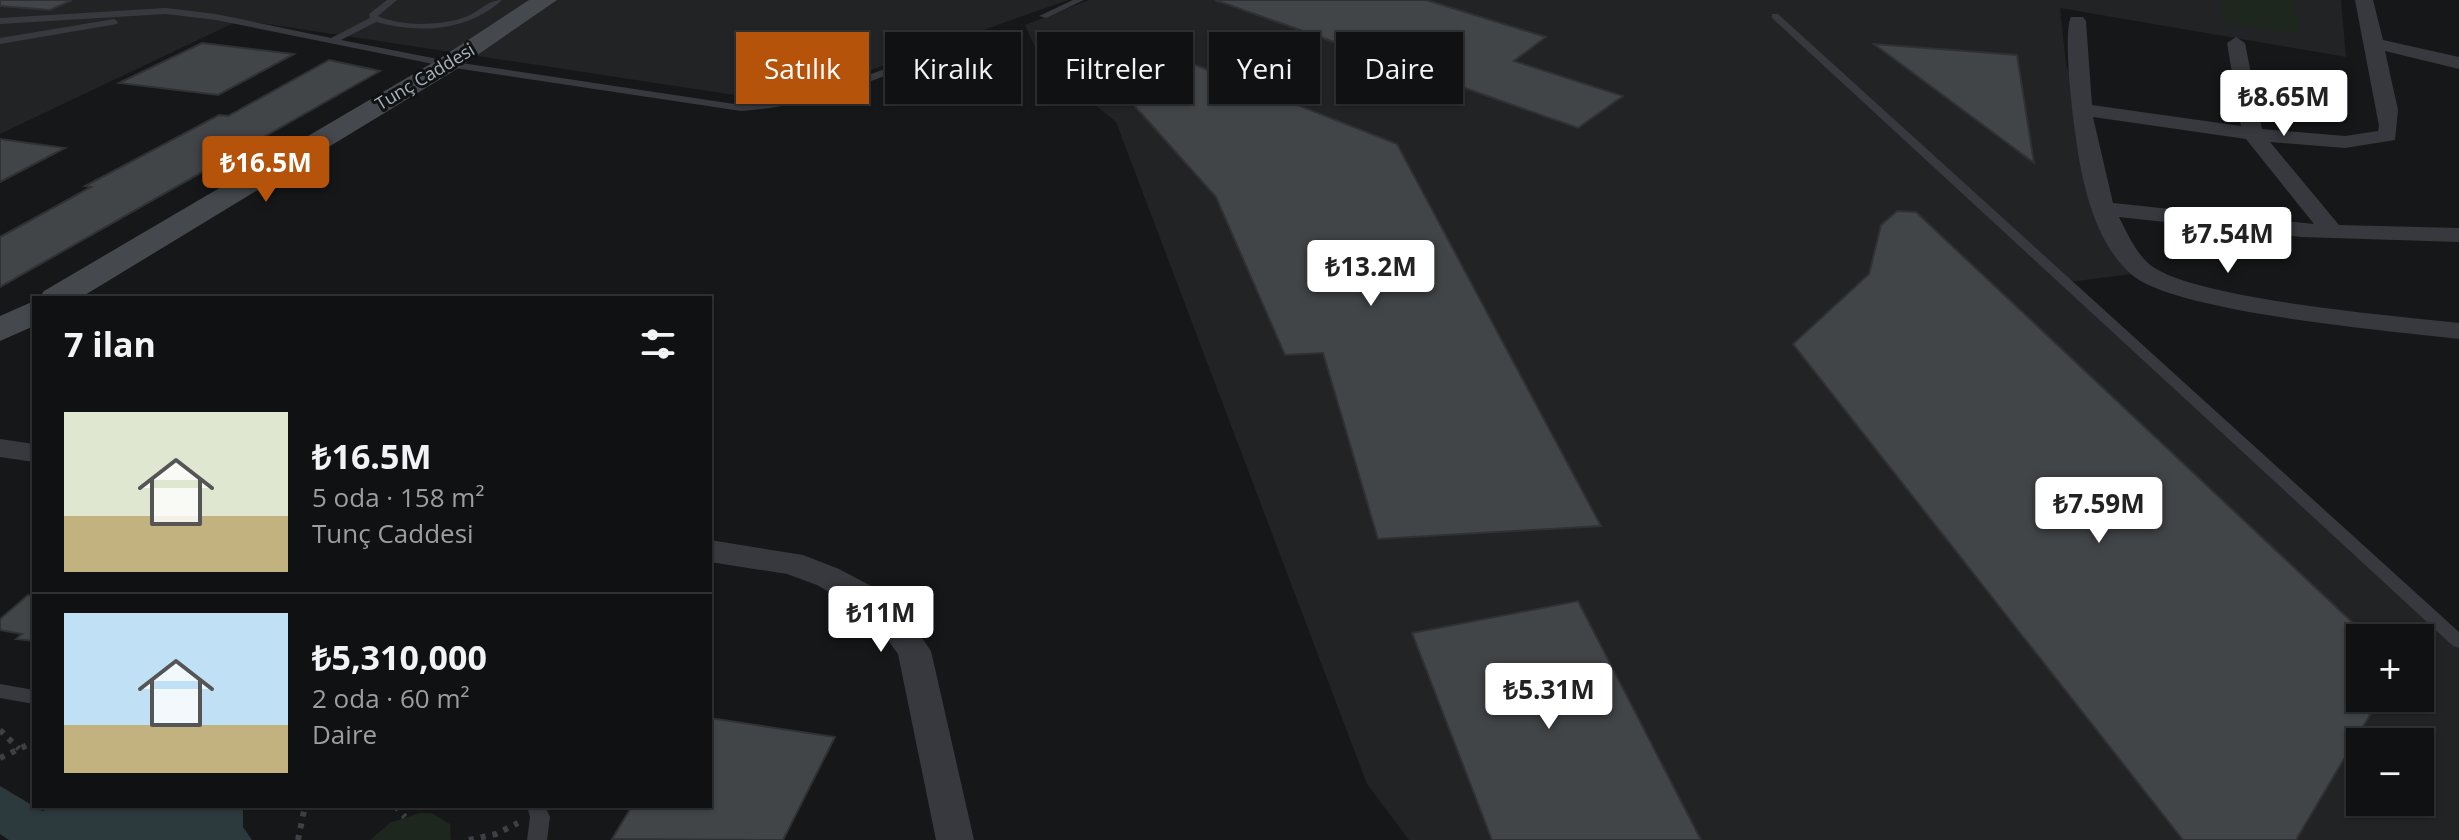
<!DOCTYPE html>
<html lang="tr">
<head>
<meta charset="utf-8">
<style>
	:root { --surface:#101112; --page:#191a1b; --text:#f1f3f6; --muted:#9c9d9f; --line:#303132; --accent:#b45309 }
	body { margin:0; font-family:"Open Sans",sans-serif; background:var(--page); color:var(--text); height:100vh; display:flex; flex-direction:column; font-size:30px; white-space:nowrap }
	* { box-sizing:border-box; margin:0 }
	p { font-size:26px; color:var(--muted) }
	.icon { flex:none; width:44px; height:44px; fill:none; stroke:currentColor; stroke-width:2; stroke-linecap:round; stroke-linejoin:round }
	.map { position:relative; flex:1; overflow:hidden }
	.sheet { position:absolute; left:32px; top:296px; width:680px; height:512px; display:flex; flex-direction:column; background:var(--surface); border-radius:0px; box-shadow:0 2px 6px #0004,0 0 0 2px var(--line) }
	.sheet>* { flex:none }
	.top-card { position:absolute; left:736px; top:32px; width:760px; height:72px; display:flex; gap:16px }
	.tools { position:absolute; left:2346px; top:624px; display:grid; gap:16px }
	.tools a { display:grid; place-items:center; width:88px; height:88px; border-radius:0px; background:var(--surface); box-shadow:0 2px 6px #0004,0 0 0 2px var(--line); font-size:40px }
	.price { position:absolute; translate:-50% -68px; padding:0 18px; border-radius:8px; background:#fff; color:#222; font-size:26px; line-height:52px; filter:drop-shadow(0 2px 4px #0008) }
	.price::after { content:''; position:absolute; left:50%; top:48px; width:24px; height:18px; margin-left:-12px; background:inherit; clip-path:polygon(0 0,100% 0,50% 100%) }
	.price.active { background:var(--accent); color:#fff }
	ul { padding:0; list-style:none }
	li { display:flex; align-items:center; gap:24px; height:200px; padding:0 32px }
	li+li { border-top:2px solid var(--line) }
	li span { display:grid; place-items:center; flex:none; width:224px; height:160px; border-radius:0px; color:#555 }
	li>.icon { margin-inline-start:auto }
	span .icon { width:96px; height:96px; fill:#fffc; stroke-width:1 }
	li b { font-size:34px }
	h2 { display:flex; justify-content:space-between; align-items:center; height:96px; padding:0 32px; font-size:34px }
	.tag { padding:0 28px; border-radius:0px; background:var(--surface); box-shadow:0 2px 6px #0004,0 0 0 2px var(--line); font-size:28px; line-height:72px }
	.tag.active { background:var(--accent); color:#fff }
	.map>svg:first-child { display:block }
	.built { fill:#222325; fill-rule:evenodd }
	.green { fill:#1e271e }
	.water { fill:#2c393d }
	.building { fill:#424548; stroke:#303135; stroke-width:2 }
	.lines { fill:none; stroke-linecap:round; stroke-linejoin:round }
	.path { stroke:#3d4145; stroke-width:6; stroke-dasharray:5 7; stroke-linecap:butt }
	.lane { fill:#37393e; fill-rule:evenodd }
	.street { fill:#37393e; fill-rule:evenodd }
	.secondary { fill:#45494e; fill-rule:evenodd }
	.labels { text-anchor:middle; stroke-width:6; stroke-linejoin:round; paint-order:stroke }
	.far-street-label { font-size:18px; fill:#a8b1b9; stroke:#111213 }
</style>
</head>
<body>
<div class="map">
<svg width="2459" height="840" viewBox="0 0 2459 840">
	<rect width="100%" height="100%" fill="#161718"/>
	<path class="built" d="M0,0H1068L781,102L240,20L0,134Z
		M1089,0H2341L2346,57L2060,8L2066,64L2132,274L2069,282L2459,633V840H1409L1367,784L1116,122L1042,62L1025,25ZM2360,638H2420V698H2360ZM2360,742H2420V802H2360Z"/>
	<path class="green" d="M2221,0H2292L2301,34L2224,22Z
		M419,813H432L450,824L451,840H370L390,823Z"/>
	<path class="water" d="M0,786L42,811L57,806H243V827L252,840H9L0,834Z"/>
	<path class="building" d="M0,0H72L50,10L0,6Z
		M1215,0H1426L1546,37L1514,61L1623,96L1578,128Z
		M202,43L294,54L218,95L119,83Z
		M1874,44L2017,55L2034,163Z
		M1175,57L1397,144L1601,526L1378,539L1323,353L1285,355L1216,197L1115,84Z
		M329,60L380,71L0,287V237L91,187L85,186L219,115L228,116Z
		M0,139L65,148L0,182Z
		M1897,211L1916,212L2369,638H2360V698H2380L2296,840H2183L1793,344L1869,274L1881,225Z
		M28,595L34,596V641L16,639L22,634L0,630V619Z
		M1578,601L1701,840H1492L1412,633Z
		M710,718L835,737L783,840L612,839L632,806H710Z"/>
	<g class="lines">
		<path class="path" d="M0,730L19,749
			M0,758L34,742
			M395,806L405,817
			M298,840L305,806
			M469,840L496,834L518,823"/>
		<path class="lane" d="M387,0H397L378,16C402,27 444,26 468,16C481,10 488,0 502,0C468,31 420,34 376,22L341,40L448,61L741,105C816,100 883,69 953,43L961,45C948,54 930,58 915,64C858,87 803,107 741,111L448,67L216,20L166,14L0,24V18L166,8L216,14L331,38L370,18L369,14Z
			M1073,0H1084L1046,18L1039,16Z
			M1772,14H1778L2459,632V648L2453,646L1772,18Z
			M114,19L118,22L117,24L0,44V38Z
			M0,684L34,690V704L0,698Z
			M527,806H545L550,817L547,840H527L530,817Z"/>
		<path class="street" d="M2355,0H2373L2383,40L2459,57V69L2385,51L2398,110L2395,140L2345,148L2270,142L2339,225L2459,228V242L2301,237L2119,217C2127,233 2135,251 2148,263C2187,299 2399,316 2459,323V339C2393,331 2177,313 2132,275C2093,241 2081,179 2075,131C2072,111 2063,33 2071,17H2083L2086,21L2092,105L2241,126L2227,43L2236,37L2245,43L2262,129L2345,136L2378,131L2379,126ZM2093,117L2246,139L2314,224L2113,203Z
			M0,439L34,444V462L0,457Z
			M710,540L803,555L839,569L894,598L931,651L974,840H936L898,654L870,616L817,585L787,574L710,562Z"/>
		<path class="secondary" d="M529,0H557L457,69L80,298H39L44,291L439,59Z
			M34,301V326L0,341V316Z"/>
	</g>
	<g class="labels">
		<g class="far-street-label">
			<text transform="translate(425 77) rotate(-31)" y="6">Tunç Caddesi</text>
		</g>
	</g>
</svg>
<div class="tools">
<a>+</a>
<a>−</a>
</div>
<b class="price" style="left:2284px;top:138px">₺8.65M</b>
<b class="price active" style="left:266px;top:204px">₺16.5M</b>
<b class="price" style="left:2228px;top:275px">₺7.54M</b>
<b class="price" style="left:1371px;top:308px">₺13.2M</b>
<b class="price" style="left:2099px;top:545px">₺7.59M</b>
<b class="price" style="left:881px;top:654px">₺11M</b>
<b class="price" style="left:1549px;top:731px">₺5.31M</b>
<div class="top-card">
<a class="tag active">Satılık</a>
<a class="tag">Kiralık</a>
<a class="tag">Filtreler</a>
<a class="tag">Yeni</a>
<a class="tag">Daire</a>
</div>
<section class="sheet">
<h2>7 ilan<svg class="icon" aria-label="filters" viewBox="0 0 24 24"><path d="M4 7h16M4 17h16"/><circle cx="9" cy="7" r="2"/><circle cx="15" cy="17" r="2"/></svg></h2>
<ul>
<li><span style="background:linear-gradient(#dfe7d0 65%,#c2b280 0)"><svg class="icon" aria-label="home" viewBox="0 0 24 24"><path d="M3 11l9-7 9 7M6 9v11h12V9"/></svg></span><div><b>₺16.5M</b><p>5 oda · 158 m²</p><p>Tunç Caddesi</p></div></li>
<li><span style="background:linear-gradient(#bfe0f5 70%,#c2b280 0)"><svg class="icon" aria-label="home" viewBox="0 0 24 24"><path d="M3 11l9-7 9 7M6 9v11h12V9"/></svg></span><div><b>₺5,310,000</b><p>2 oda · 60 m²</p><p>Daire</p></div></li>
</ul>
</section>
</div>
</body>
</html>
